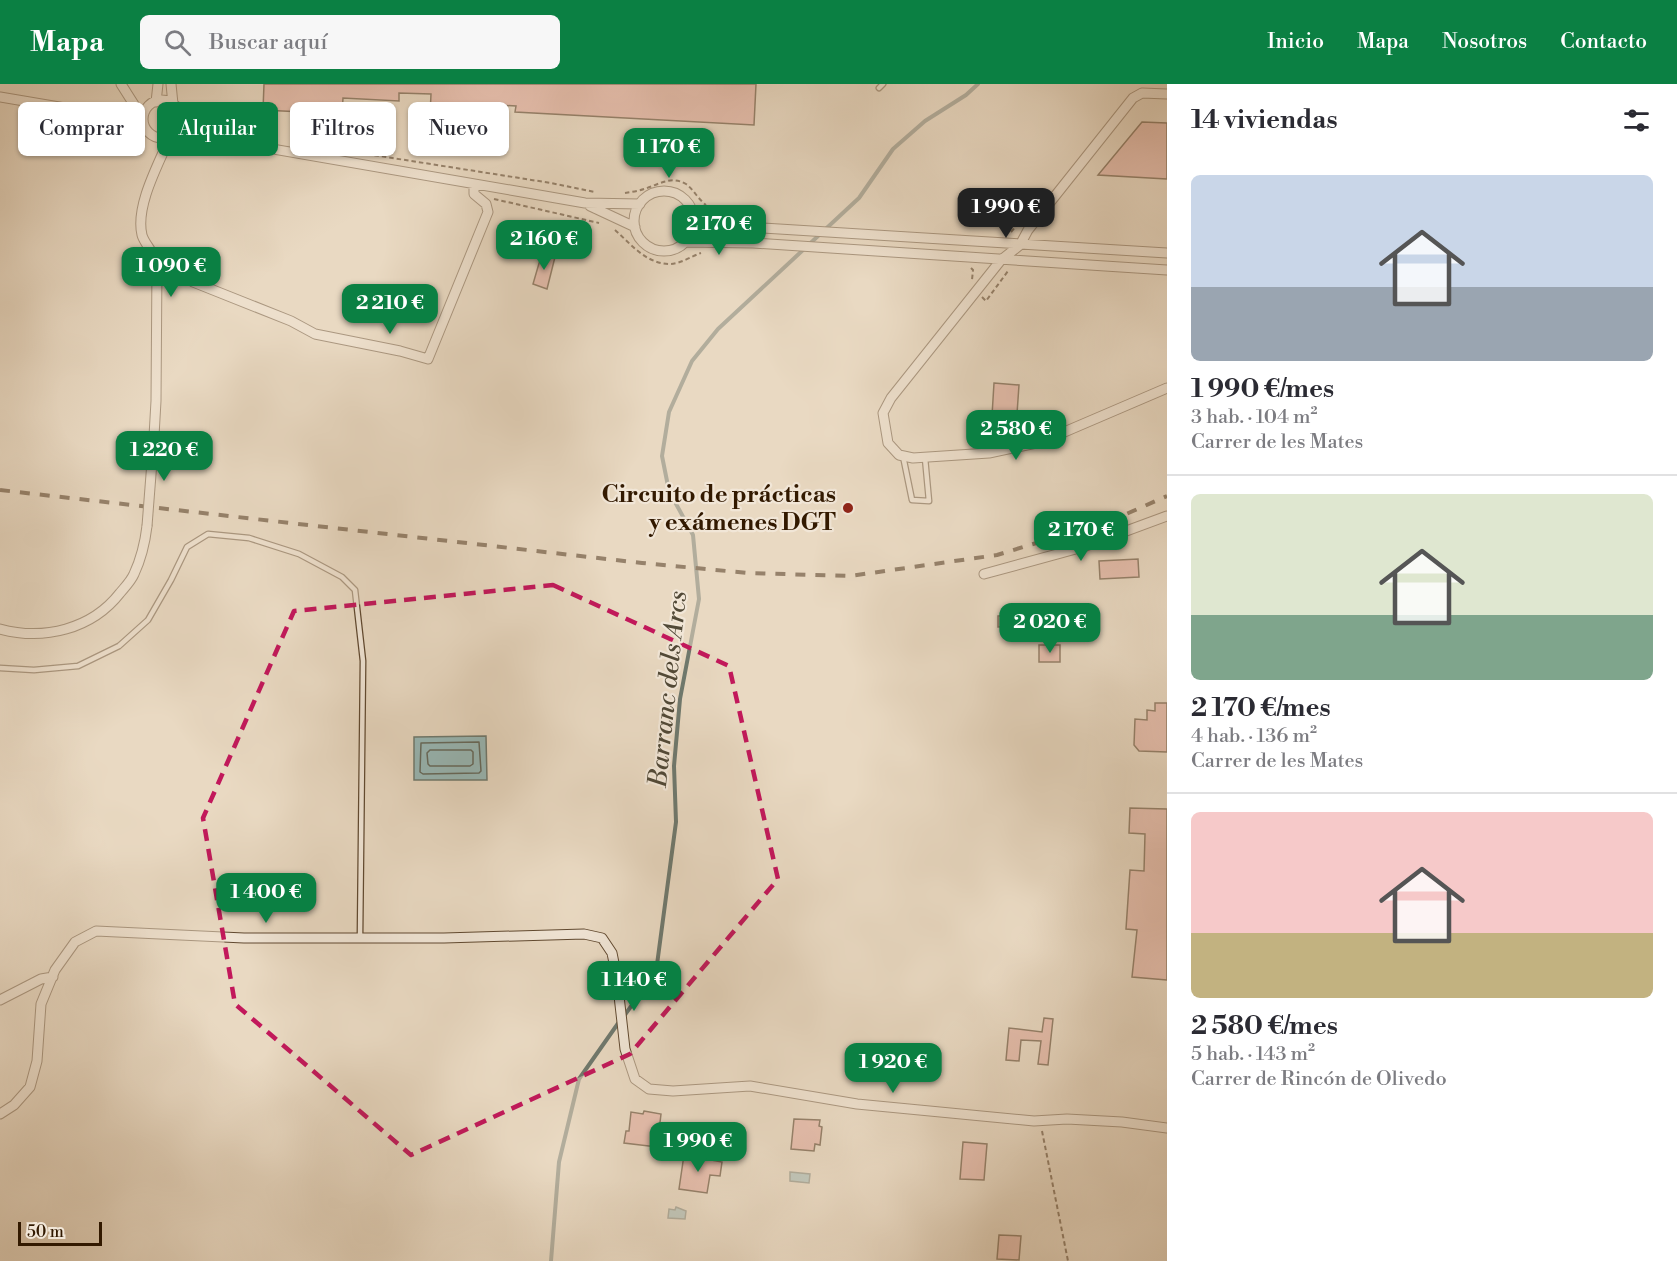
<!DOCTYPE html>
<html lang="es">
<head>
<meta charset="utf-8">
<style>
	:root { --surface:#fff; --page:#f7f7f7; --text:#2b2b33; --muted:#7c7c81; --line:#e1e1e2; --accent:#0b8043 }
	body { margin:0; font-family:"Libre Bodoni",serif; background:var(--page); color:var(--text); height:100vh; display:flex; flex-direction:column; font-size:22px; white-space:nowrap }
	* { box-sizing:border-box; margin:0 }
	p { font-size:20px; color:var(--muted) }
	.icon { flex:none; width:33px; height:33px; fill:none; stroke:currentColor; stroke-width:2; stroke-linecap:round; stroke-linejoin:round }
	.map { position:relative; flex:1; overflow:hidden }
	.drawer { display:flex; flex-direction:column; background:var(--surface); width:510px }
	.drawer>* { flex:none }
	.banner { position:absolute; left:18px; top:18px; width:570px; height:54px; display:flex; gap:12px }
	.scale { position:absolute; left:18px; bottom:15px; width:84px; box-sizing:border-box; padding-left:6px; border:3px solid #321900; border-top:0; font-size:16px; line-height:21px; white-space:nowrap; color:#321900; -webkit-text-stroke:4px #f1e6d7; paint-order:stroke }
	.price { position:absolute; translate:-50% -51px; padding:0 14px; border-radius:12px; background:var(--accent); color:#fff; font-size:20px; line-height:39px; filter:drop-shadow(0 2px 3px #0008) }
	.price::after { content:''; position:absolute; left:50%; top:36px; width:18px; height:14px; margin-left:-9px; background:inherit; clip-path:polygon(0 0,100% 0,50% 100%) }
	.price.selected { background:#222; color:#fff }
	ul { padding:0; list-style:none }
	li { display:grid; align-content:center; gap:12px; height:318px; padding:0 24px }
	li+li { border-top:2px solid var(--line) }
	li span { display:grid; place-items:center; height:186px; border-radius:9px; color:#555 }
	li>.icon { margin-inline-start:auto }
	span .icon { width:108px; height:108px; fill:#fffc; stroke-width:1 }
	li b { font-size:26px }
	h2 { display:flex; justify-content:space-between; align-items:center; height:72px; padding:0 24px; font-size:26px }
	.chip { padding:0 21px; border-radius:9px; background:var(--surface); box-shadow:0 2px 4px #0004; font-size:21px; line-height:54px }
	.chip.selected { background:var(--accent); color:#fff }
	header { display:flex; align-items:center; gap:36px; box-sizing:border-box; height:84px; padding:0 30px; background:var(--accent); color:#fff }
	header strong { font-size:28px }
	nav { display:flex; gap:33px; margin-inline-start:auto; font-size:21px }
	.search { width:420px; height:54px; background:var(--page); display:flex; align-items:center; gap:15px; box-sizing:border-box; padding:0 21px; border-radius:9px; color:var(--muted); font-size:22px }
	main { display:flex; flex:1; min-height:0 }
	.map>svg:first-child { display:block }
	.water { fill:#98b9b8; stroke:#6f796e; stroke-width:1.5 }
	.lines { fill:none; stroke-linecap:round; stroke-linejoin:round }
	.shore { stroke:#65695c; stroke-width:1.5 }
	.stream { stroke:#6f796e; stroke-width:4 }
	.building { fill:#e5a297; stroke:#321900; stroke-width:1.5 }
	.lane-casing { stroke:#604930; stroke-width:7 }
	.street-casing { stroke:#604930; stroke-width:11 }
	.path { stroke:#321900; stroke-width:2; stroke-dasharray:4.5 3; stroke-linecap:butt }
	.lane { stroke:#f1e6d7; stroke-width:4.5 }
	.street { stroke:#f1e6d7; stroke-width:9 }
	.rail { stroke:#321900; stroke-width:4; stroke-dasharray:10 10; stroke-linecap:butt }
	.street-bridge-casing { stroke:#604930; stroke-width:11; stroke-linecap:butt }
	.street-bridge { stroke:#f1e6d7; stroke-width:9 }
	.marked { fill:none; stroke:#c2185b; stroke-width:4.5; stroke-dasharray:12 8; stroke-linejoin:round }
	.poi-dot { fill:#8f2418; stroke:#f1e6d7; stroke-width:2 }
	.labels { text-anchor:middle; stroke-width:4.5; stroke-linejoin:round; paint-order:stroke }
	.poi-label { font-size:24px; font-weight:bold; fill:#321900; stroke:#f1e6d7; text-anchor:end }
	.water-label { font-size:26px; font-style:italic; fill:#514937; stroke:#f1e6d7 }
</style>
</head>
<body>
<header>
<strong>Mapa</strong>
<div class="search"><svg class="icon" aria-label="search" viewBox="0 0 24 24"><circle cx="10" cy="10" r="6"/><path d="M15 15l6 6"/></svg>Buscar aquí</div>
<nav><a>Inicio</a><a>Mapa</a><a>Nosotros</a><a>Contacto</a></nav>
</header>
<main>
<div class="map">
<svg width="1167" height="1177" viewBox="0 0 1167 1177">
	<rect width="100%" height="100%" fill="#e9d9c2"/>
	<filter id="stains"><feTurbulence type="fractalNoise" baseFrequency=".00333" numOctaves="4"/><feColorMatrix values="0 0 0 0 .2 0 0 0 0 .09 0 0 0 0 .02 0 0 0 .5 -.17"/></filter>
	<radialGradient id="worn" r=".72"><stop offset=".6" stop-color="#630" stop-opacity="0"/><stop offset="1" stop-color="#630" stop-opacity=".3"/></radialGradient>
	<path class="water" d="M486,652L487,696H414V653Z
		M790,1088L810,1090L809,1099L790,1097Z
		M676,1123L686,1127L685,1135L668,1134L669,1125L675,1126Z"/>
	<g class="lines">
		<path class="shore" d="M479,658L481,687L479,689L423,690L420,688L421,659Z
			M430,666H471L473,668V680L470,682H430L428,680L427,669Z"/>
		<path class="stream" d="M624,932L656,888L676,738L674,682L680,615L699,515L693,451L669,407L662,372L669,328L692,277L718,245L859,114L893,65L925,37L966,11L978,0
			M551,1177L559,1078L579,995L619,938"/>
	</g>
	<path class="building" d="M264,0H756L754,41L515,28L516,22L467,19L466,34L430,32L431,10L399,9V17L343,14L342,30L263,26Z
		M1142,38L1167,39V95L1098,91Z
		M542,169L555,173L547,205L533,200Z
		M994,299L1019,301L1016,344L991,348Z
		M1138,475L1139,493L1100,495L1099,477Z
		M1033,520L1036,542L1020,546L1019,542L998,543V532L1016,531L1014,525Z
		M1039,561H1060V578H1039Z
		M1155,619H1167V668L1139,667L1134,661L1135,635L1147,636V626L1155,627Z
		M1130,724L1167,725V896L1132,893L1137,846L1126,845L1130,786L1144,787L1145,750L1129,749Z
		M1044,934L1053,935L1048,981L1038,980L1041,957L1021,956L1019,977L1006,976L1009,944L1042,948Z
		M644,1027L661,1030L657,1063L624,1059L626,1047H629L631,1028L643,1030Z
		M794,1035L820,1036L819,1042L822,1043L820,1061L815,1060L814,1067L791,1065Z
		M963,1058L987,1060L984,1096L960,1095Z
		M684,1071L722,1078L720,1092L710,1091L707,1109L679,1105Z
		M999,1151L1021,1152L1019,1176L997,1175Z"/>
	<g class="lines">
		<defs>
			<path id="lane" d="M879,4L883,0
				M903,372L912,416L929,417L925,374
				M0,584L34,586L78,582L119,562L148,536L171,496L187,463L208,450L249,454L299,470L342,493L355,506L363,577L360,854"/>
			<path id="street" d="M121,0L140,30
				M171,0L173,20
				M1167,10L1142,9L1133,14L1028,146L1020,161L1001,176L891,314L883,329L888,359L899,371L913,374L989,369L1041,358L1167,304
				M0,13L130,35L145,27
				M143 35a19 19 0 1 1 38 0a19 19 0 1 1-38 0Z
				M156,18L158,0
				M180,31L219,55
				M174,51L221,56L585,119L640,120
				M634 137a30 30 0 1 1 60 0a30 30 0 1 1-60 0Z
				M590,122L635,143
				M693,127L716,136L763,144L1167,169
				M687,158L753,159L1167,186
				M193,198L291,237L315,250L400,267L428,275L488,128L486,120L474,110V101
				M154,352L156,317L157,179C153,167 144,159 142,151C135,122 159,79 170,53
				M984,490L1083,463L1167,432
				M0,545C44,557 92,545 120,509C125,503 131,497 134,490C141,475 145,459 147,442
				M0,916L41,895L53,893
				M0,1030L14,1021L30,1003L37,977L41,920L55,886L75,858L96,847L244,854H444L584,850L602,854L612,869L617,894L625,965L635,995L649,1005L673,1007L750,1002L857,1020L1034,1037L1067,1035L1122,1038L1167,1044"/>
		</defs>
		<use href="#lane" class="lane-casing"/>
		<use href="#street" class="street-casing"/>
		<path class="path" d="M367,70L551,99L595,108
			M625,109C631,108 638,107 644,105C658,101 671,91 686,100C694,106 698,115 706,121
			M494,115L599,139
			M615,146C631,160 646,180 670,180C680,180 692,172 701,169
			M1011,148L1029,127L1031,128
			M971,184L973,186L972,196
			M982,213L986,217L1008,187
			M1042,1047L1068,1177"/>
		<use href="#lane" class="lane"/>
		<use href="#street" class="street"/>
		<path class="rail" d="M0,406L642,479L748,489L850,492L997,471L1115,435L1167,412"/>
		<defs>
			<path id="street-bridge" d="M147,442L154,352"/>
		</defs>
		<use href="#street-bridge" class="street-bridge-casing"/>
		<use href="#street-bridge" class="street-bridge"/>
	</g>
	<path d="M0 0H1167V1177H0ZM553,501L729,582L778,795L630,970L411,1071L235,920L203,734L294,527Z" fill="#e9d9c2" fill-opacity=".55" fill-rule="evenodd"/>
	<path class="marked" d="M553,501L729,582L778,795L630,970L411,1071L235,920L203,734L294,527Z"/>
	<circle class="poi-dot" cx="848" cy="424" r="6"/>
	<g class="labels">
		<g class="poi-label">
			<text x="836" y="418">Circuito de prácticas<tspan x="836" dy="28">y exámenes DGT</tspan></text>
		</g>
		<g class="water-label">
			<text transform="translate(667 605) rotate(-84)" y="9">Barranc dels Arcs</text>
		</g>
	</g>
	<rect width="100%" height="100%" filter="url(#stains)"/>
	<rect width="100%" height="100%" fill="url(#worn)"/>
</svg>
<div class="scale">50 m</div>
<b class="price" style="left:669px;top:95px">1 170 €</b>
<b class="price selected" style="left:1006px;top:155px">1 990 €</b>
<b class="price" style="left:719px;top:172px">2 170 €</b>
<b class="price" style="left:544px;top:187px">2 160 €</b>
<b class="price" style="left:171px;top:214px">1 090 €</b>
<b class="price" style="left:390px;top:251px">2 210 €</b>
<b class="price" style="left:1016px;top:377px">2 580 €</b>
<b class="price" style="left:164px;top:398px">1 220 €</b>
<b class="price" style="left:1081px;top:478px">2 170 €</b>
<b class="price" style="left:1050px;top:570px">2 020 €</b>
<b class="price" style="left:266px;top:840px">1 400 €</b>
<b class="price" style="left:634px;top:928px">1 140 €</b>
<b class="price" style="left:893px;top:1010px">1 920 €</b>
<b class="price" style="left:698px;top:1089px">1 990 €</b>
<div class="banner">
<a class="chip">Comprar</a>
<a class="chip selected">Alquilar</a>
<a class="chip">Filtros</a>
<a class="chip">Nuevo</a>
</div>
</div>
<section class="drawer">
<h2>14 viviendas<svg class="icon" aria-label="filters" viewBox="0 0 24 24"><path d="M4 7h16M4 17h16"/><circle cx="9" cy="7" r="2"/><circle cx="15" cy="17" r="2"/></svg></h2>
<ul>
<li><span style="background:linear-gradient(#c9d6e8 60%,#9aa5b1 0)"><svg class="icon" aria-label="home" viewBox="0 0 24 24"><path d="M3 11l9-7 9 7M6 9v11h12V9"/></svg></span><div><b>1 990 €/mes</b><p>3 hab. · 104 m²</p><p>Carrer de les Mates</p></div></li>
<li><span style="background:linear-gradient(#dfe7d0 65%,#7fa58c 0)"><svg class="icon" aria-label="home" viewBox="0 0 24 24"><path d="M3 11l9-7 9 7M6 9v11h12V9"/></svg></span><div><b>2 170 €/mes</b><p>4 hab. · 136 m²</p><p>Carrer de les Mates</p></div></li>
<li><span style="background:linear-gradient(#f6c9c9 65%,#c2b280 0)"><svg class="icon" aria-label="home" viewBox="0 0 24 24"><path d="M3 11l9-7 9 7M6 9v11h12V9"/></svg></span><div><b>2 580 €/mes</b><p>5 hab. · 143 m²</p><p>Carrer de Rincón de Olivedo</p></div></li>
</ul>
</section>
</main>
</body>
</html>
